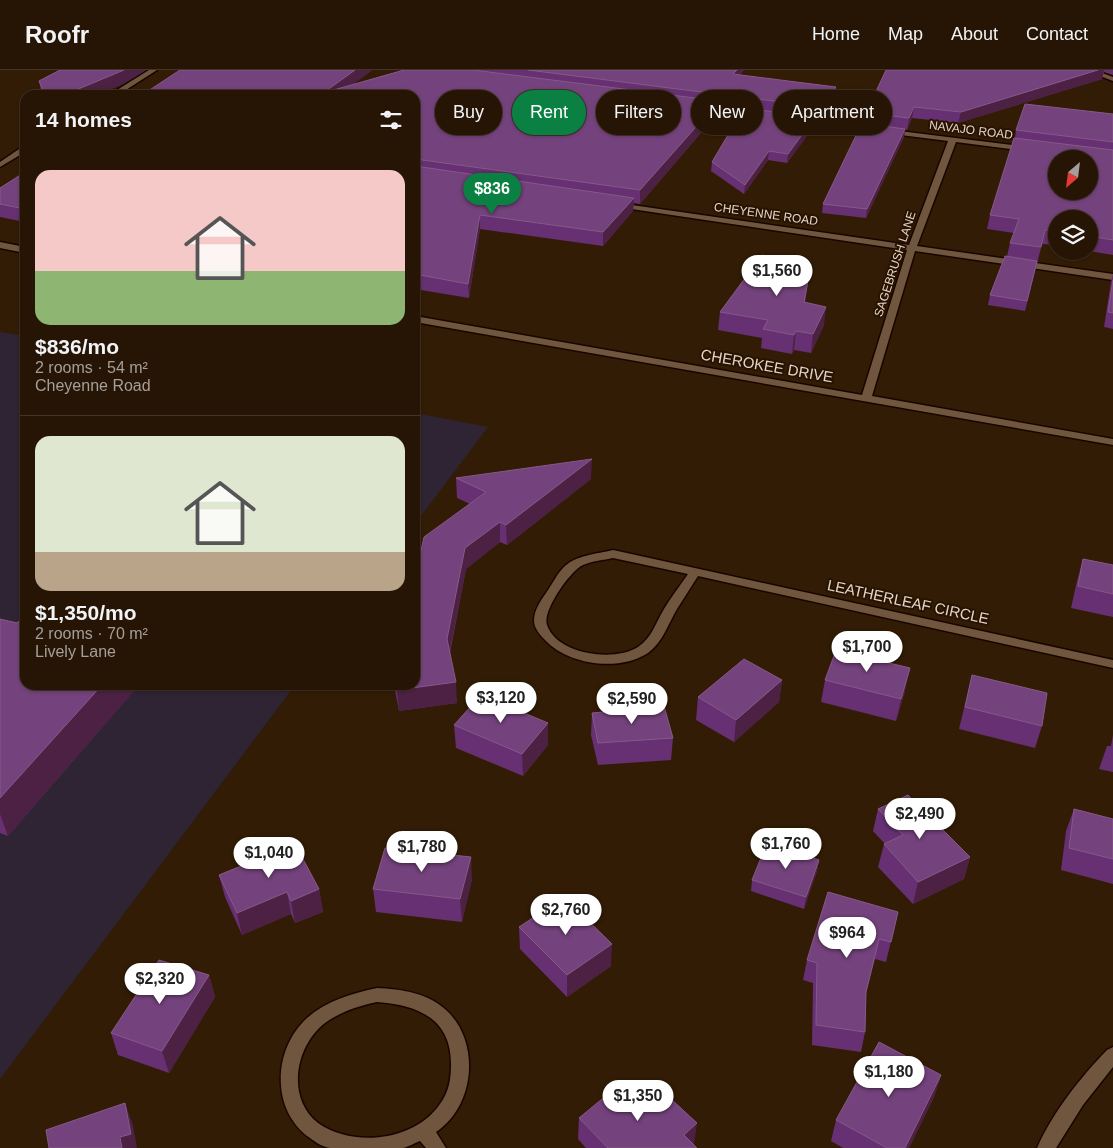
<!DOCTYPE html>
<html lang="en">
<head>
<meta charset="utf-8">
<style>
	:root { --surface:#261504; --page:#2e1e0e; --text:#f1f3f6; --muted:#a49f9a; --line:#423426; --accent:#0b8043 }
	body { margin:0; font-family:Arial,sans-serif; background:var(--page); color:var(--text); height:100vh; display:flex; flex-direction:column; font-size:19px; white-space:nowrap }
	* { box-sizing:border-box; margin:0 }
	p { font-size:16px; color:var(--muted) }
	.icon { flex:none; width:28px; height:28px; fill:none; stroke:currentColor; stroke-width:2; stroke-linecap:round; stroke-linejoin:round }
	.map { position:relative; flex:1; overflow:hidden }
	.side { position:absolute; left:20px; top:20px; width:400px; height:600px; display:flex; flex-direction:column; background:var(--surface); border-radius:15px; box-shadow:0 1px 4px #0004,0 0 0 1px var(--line) }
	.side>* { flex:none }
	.top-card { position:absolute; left:435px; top:20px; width:475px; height:45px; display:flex; gap:10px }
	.needle { width:32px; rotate:208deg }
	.controls { position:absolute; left:1048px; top:80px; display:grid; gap:10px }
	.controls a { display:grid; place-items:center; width:50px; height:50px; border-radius:50%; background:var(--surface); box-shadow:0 1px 4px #0004,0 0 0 1px var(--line); font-size:25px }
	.price { position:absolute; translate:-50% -42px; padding:0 11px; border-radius:18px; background:#fff; color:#222; font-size:16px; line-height:32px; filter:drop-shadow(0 1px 2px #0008) }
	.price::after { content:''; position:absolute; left:50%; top:30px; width:15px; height:11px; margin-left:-8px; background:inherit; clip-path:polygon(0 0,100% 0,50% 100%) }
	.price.current { background:var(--accent); color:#fff }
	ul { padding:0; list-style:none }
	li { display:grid; align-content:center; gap:10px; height:265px; padding:0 15px }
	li+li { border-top:1px solid var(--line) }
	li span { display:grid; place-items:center; height:155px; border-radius:15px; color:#555 }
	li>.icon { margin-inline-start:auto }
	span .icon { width:90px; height:90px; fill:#fffc; stroke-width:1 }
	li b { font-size:21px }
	h2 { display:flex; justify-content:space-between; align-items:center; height:60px; padding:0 15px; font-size:21px }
	.tag { padding:0 18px; border-radius:22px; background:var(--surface); box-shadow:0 1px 4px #0004,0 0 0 1px var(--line); font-size:18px; line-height:45px }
	.tag.current { background:var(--accent); color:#fff }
	header { display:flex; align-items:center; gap:30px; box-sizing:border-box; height:70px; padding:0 25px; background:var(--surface); border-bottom:1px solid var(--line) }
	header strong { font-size:24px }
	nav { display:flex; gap:28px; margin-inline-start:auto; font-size:18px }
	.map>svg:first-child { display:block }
	.education { fill:#2e2433 }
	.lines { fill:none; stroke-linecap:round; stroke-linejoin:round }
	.minor-casing { stroke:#190500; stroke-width:3 }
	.minor { fill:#70563e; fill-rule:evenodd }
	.wall { fill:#663072 }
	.shaded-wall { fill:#4c2143 }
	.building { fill:#74427c; stroke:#865988; fill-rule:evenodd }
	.labels { text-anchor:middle; stroke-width:4; stroke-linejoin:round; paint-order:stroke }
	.far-street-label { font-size:12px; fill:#e4d5c8; stroke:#281200 }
	.street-label { font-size:15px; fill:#e4d5c8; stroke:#281200 }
</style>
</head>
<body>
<header>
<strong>Roofr</strong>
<nav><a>Home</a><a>Map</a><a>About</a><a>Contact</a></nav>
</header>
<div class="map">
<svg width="1113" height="1078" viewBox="0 0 1113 1078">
	<rect width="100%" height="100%" fill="#321c05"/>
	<path class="education" d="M0,262L25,266V615H295L0,1009Z
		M415,343L488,357L415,454Z"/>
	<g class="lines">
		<defs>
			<path id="minor" d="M149,0H157L118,25H109Z
				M1085,0H1094L1113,7V11Z
				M698,35L758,43L762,45L758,47L701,39L697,37Z
				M795,48L1029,77V81H1026L956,72L917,176L1113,204V210L915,181L872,326L1113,369V375L415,252V246L862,325L907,180L618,137L614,135L618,133L909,175L948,71L798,52H795Z
				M22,77H25V82L0,97V92Z
				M0,172L25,177V183L0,178Z
				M613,480L1113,590V598L698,506C691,517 684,528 677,539C668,554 663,572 648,583C619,602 568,595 545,570C540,565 534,558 534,551C534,539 542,529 548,520C553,513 557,504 563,498C575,485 597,484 613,480ZM613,488L688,504C680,516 671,527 664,539C656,552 652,568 638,577C615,592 557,585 547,555C542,541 570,501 583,495C592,491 604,490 613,488Z
				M377,918C401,919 428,923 446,940C481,972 475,1036 436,1062L446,1078H426L420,1071C415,1073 408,1077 403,1078C391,1078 376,1078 364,1078C353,1078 341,1078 330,1078C323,1077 315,1072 310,1068C270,1040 273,979 307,948C326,931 353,923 377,918ZM377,932C417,935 451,948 451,994C451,1009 449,1022 440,1034C415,1071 353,1078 318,1053C286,1028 295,976 325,953C340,942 358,936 377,932Z
				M1113,977V997L1083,1035L1056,1078H1037C1053,1042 1080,1008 1107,980Z"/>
		</defs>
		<use href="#minor" class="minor-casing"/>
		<use href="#minor" class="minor"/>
	</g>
	<path class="wall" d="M60,0H146L123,14L96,25H42L39,11Z
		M180,0H372L352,15L404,0H744L740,5L836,17L835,28L820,49L815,48L814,56L787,93L768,90L744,124L711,101L712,92L744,39L733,37L727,33L724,36H719L718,43L640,134L634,133L633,141L603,176L480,159L469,228L415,219V25Z
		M886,0H1113V5L1104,2L1102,9L958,53L912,48L907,60L905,59L904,67L866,148L822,143L823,134L864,54L866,43Z
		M1113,44V185L1089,181V149H1056V175L1042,174L1025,241L988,235L990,225L1007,186L1010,173L1014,163L987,159L990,145L1015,68L1016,60Z
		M25,102V152L0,147V118Z
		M811,194L805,232L824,255L811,283L794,280L792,284L761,278L762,268L718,260L720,242Z
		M1113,204V259L1104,257L1111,212Z
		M456,408L591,409L507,475L500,472L466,499L450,583L457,633L399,641L394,615H415L470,434L457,428Z
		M1083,489L1113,495V547L1071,538L1077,511Z
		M0,549L17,553L25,615H139L8,766L0,763Z
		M870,583L869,588L905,621L896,651L821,632L825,610Z
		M972,605L1042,656L1035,678L959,659Z
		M782,610L779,632L734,672L696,650L698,627Z
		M592,643L673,668L671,690L598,695L591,665Z
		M454,655L548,675L523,706L456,678Z
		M1113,665V702L1099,699L1107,676H1111Z
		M878,739L970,787L964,809L913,834L878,797L884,774H885L873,761Z
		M1074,739L1113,749V814L1061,800L1066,761Z
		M819,790L817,801L804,839L751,821L752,810Z
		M219,805L319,819L323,842L295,853L291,844L242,865L225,827Z
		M472,809L462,852L376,842L373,819Z
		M898,842L886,892L875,889L866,923L865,962L861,982L812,975L813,913L803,910L807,890Z
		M519,857L611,896L567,927L520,879Z
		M209,905L215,927L169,1003L118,985L111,963Z
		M941,1005L934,1027L909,1078H843L831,1071L836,1050Z
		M656,1041L697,1078H586L578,1069L579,1048Z"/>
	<path class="shaded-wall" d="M124,0H146L123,14L96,25H64Z
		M355,0H372L339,25L323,23Z
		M737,0H744L732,16L733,4Z
		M1098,0H1104L1102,9L958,53L961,42Z
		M836,17L835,28L820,49L821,37Z
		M728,22L727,33L724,36L725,25Z
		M719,31L718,43L640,134V120Z
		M914,37L912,48L907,60L909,48Z
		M815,47L814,56L787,93L788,84Z
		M905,59L904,67L866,148L867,139Z
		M769,81L768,90L744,124L745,115Z
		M634,128L633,141L603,176V162Z
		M480,145V159L469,228L468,214Z
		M826,237L824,255L811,283L813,264Z
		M796,261L794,280L792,284L794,265Z
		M592,389L591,409L507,475L506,455Z
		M500,452V472L466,499L448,590L447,569L465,478Z
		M910,598L905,621L896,651L901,629Z
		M782,610L779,632L734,672L736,650Z
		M456,612L457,633L399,641L397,620Z
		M102,615H139L8,766L0,744V728Z
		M548,653V675L523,706L522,684Z
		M471,787L472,809L462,852L460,829Z
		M970,787L964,809L913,834L918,812Z
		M819,790L817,801L804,839L806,827Z
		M319,819L323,842L295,853L291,831Z
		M287,822L291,844L242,865L237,843Z
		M612,874L611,896L567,927V905Z
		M209,905L215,927L169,1003L162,981Z
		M941,1005L934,1027L909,1078H905Z
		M125,1033L133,1055L137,1078H122L120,1067Z
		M697,1053L694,1075L684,1065Z"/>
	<path class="building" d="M60,0H124L64,25H45L39,11Z
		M180,0H355L323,23L404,0H473L719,31L640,120L415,89V25H142Z
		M528,0H737L733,4L836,17L821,37L734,26L728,22L725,25Z
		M886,0H1098L961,42L914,37L909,48L866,43Z
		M1025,34L1113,44V72L1016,60Z
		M744,38L815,47L788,84L769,81L745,115L712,92Z
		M862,53L905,59L867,139L823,134Z
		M1014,68L1113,80V170L1089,166V149H1056V161L1045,160L1041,177L1010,173L1019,149L990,145ZM1056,89H1089V121H1056Z
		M415,96L634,128L603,162L480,145L468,214L415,204Z
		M25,102V139L0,134V118Z
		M762,185L811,194L804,232L826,237L813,264L796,261L794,265L763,259L768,250L720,242Z
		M1005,186L1037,191L1027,231L990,225Z
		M1113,210V243L1108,242Z
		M592,389L506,455L500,452L465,478L447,569L456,612L397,620L396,615H415V507L424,467L486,422L456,408Z
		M1083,489L1113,495V524L1078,516Z
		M25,545V615H102L0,728V549L17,553Z
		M838,575L870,583L868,588L910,598L901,629L825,610Z
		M744,589L782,610L736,650L698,627Z
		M972,605L1047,623L1042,656L965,637Z
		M481,625L548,653L522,684L454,655Z
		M664,636L673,668L598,673L592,643Z
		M908,725L970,787L918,812L884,774L903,765L878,739Z
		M1074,739L1113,749V789L1069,778Z
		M767,773L819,790L806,827L752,810Z
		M295,774L319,819L291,831L287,822L237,843L219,805Z
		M385,778L471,787L460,829L373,819Z
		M828,822L898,842L891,872L879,869L866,922L865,962L816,955L817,893L807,890Z
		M564,827L612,874L567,905L519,857Z
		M159,890L209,905L162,981L111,963Z
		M879,972L941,1005L905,1078H887L836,1050Z
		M624,1011L656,1041L671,1029L697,1053L684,1065L697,1078H608L579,1048Z
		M125,1033L131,1064L120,1067L122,1078H49L46,1060Z"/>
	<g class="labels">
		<g class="far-street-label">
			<text transform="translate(971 60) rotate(7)" y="4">NAVAJO ROAD</text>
			<text transform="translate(766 144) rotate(8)" y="4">CHEYENNE ROAD</text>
			<text transform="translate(895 194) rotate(-72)" y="4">SAGEBRUSH LANE</text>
		</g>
		<g class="street-label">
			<text transform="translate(767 296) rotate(10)" y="5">CHEROKEE DRIVE</text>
			<text transform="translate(908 532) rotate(12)" y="5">LEATHERLEAF CIRCLE</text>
		</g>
	</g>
</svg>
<div class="controls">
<a><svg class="needle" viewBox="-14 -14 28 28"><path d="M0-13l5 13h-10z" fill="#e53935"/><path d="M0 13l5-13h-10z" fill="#a49f9a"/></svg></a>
<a><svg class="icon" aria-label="layers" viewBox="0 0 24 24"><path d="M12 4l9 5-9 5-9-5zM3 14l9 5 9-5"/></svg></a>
</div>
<b class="price current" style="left:492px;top:145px">$836</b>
<b class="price" style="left:777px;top:227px">$1,560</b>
<b class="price" style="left:867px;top:603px">$1,700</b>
<b class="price" style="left:501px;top:654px">$3,120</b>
<b class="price" style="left:632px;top:655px">$2,590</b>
<b class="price" style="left:920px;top:770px">$2,490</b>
<b class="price" style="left:786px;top:800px">$1,760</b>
<b class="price" style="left:422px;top:803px">$1,780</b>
<b class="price" style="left:269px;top:809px">$1,040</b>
<b class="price" style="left:566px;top:866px">$2,760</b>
<b class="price" style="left:847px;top:889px">$964</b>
<b class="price" style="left:160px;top:935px">$2,320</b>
<b class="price" style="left:889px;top:1028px">$1,180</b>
<b class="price" style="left:638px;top:1052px">$1,350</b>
<div class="top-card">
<a class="tag">Buy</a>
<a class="tag current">Rent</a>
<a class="tag">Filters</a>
<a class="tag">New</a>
<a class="tag">Apartment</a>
</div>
<section class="side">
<h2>14 homes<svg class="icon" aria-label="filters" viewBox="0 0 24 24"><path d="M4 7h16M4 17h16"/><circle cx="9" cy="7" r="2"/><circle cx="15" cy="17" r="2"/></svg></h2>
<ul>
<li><span style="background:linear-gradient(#f6c9c9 65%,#8fb573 0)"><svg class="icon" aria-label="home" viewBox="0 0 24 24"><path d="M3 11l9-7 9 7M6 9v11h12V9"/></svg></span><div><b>$836/mo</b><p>2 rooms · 54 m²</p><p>Cheyenne Road</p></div></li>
<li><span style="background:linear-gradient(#dfe7d0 75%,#b9a48a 0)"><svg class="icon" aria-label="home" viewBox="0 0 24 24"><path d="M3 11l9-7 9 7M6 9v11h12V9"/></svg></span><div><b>$1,350/mo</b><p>2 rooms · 70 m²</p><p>Lively Lane</p></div></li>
</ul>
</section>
</div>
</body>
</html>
